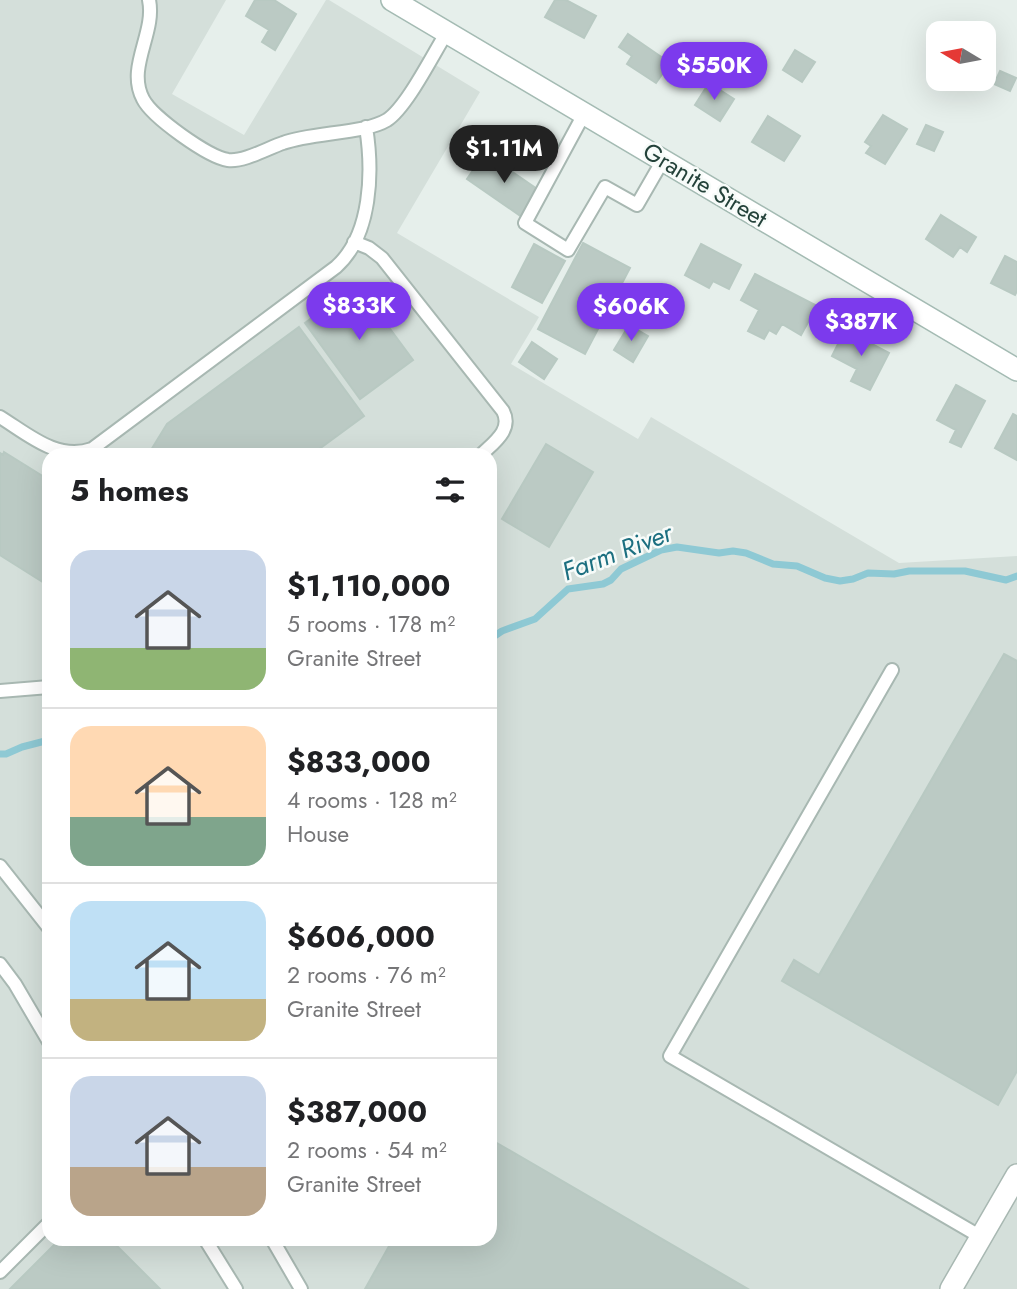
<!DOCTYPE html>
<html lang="en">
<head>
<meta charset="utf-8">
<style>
	:root { --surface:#fff; --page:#f2f2f2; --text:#202124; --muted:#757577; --line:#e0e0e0; --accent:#7c3aed }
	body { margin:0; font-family:Jost,sans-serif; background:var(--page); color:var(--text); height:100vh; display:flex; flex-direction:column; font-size:26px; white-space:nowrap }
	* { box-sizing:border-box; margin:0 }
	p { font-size:23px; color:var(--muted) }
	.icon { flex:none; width:38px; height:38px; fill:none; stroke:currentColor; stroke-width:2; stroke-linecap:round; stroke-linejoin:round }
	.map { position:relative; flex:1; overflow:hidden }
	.side { position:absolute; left:42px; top:448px; width:455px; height:798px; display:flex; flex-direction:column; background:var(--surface); border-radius:21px; box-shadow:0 7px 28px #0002 }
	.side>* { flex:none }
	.needle { width:46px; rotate:280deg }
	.fabs { position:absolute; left:926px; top:21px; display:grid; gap:14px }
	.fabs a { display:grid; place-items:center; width:70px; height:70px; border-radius:14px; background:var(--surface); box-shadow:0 7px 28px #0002; font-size:35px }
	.price { position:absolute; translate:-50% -60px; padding:0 16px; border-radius:24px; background:var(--accent); color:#fff; font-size:23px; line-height:46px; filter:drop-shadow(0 2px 4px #0008) }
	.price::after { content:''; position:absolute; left:50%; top:42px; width:21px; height:16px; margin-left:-10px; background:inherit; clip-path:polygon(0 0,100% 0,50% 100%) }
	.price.current { background:#222; color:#fff }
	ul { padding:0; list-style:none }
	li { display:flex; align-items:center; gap:21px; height:175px; padding:0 28px }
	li+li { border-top:2px solid var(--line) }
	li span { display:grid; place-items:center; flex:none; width:196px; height:140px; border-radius:21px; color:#555 }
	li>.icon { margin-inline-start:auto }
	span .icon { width:84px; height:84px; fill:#fffc; stroke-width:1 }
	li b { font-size:30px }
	h2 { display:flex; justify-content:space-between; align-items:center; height:84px; padding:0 28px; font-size:30px }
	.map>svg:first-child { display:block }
	.built { fill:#d4dfda; fill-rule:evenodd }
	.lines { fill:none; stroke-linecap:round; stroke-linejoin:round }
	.stream { stroke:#8ec9d4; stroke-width:7 }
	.building { fill:#bbcac4; stroke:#b8c9c2; stroke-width:2 }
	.lane-casing { stroke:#a8b8b2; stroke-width:16 }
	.street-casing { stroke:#a8b8b2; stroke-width:24 }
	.secondary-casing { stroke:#a4bbb3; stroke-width:24 }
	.lane { stroke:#fff; stroke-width:12 }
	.street { stroke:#fff; stroke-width:21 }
	.secondary { stroke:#fff; stroke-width:21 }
	.labels { text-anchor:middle; stroke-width:5; stroke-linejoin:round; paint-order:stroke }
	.street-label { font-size:24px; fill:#24423a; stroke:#f7fbf9 }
	.water-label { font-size:26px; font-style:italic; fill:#1c6f80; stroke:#f7fbf9 }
</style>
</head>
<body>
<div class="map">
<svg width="1017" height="1289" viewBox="0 0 1017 1289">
	<rect width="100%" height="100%" fill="#e6efeb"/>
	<path class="built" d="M0,0H226L172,94L244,135L326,0H329L480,92L397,233L539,317L511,364L638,439L651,417L899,563L1017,556V1289H0ZM49,455H490V1239H49Z"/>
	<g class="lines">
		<path class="stream" d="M490,639L502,631L535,619L568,589L603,584L611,580L621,569L661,550L677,547L719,553L733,551L746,553L773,564L797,566L825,578L840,581L853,579L868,573L894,574L909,571H965L1006,580L1017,576
			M0,754H6L22,747L49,740"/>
	</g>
	<path class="building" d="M255,0H274L296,14L275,50L262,42L269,30L246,16Z
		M555,0H566L596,16L584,38L545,17Z
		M628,34L670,63L656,83L627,64L632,56L619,47Z
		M795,50L815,62L802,82L783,70Z
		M1000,71L1016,78L1010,91L994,84Z
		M709,83L734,99L720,121L695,105Z
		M883,115L907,129L885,164L866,153L871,146L865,142Z
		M768,116L800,136L784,161L752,142Z
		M926,125L943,132L934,151L917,144Z
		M485,153L540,191L522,217L467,179Z
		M941,215L976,237L967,252L960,247L953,257L926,239Z
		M583,243L630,268L585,354L538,329Z
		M534,244L565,261L542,303L512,287Z
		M701,244L741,265L729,289L713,281L709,288L685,275Z
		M1005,256L1017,262V291L1015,295L991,283Z
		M755,274L817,306L801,335L782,324L776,334L769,330L764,339L748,331L759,310L741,300Z
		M357,284L413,360L360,399L305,323Z
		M629,325L648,336L633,362L614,350Z
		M299,327L364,416L311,455H148L167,424Z
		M845,330L889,353L870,390L851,381L857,369L832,356Z
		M532,342L557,359L544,379L519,362Z
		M956,385L985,401L961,447L950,442L956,430L937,420Z
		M1013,414L1017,416V460L995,448Z
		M546,444L593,472L549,547L502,519Z
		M4,452L49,480V586L0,555V453L3,455Z
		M1004,654L1017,661V1071L998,1105L782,981L794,960L819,975Z
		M490,1139L748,1289H365L393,1239H490Z
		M60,1239H110L160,1289H10Z"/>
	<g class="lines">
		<defs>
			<path id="lane" d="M149,0C156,33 126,67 143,99C152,117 208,157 228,160C244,162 268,148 283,143C312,132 364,134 387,120C407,107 433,54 447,32
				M584,114L525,223L568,250L605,187L637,205L663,160
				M354,242L369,248L382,258L503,411C513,430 493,443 481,455
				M0,417C29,435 57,461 92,449L336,267C372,235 373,171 366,127
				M892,670L670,1056L981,1237
				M0,691L49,687
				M0,866L49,928
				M0,964L15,984L49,1042
				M205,1239L236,1289
				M272,1239L301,1289
				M0,1272L49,1223"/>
			<path id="street" d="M951,1289L1017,1175"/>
			<path id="secondary" d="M392,0L1017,370"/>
		</defs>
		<use href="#lane" class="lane-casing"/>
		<use href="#street" class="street-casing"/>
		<use href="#secondary" class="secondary-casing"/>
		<use href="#lane" class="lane"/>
		<use href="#street" class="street"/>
		<use href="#secondary" class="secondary"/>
	</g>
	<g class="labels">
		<g class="street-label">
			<text transform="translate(705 185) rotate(31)" y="8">Granite Street</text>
		</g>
		<g class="water-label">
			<text transform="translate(617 552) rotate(-21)" y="9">Farm River</text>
		</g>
	</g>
</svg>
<div class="fabs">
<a><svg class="needle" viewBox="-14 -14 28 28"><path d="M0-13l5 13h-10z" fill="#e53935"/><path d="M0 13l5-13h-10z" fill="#757577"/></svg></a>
</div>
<b class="price" style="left:714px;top:102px">$550K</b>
<b class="price current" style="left:504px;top:185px">$1.11M</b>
<b class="price" style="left:359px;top:342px">$833K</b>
<b class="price" style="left:631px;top:343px">$606K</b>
<b class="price" style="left:861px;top:358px">$387K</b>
<section class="side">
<h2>5 homes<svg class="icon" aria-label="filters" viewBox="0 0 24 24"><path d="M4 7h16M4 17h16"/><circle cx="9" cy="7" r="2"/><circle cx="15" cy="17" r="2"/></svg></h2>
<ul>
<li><span style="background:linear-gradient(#c9d6e8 70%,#8fb573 0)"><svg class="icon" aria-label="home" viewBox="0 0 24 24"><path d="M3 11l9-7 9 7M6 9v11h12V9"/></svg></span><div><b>$1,110,000</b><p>5 rooms · 178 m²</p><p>Granite Street</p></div></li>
<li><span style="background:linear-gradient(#ffd9b3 65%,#7fa58c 0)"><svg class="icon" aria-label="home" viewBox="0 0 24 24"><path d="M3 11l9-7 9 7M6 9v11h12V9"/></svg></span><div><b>$833,000</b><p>4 rooms · 128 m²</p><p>House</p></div></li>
<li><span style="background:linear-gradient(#bfe0f5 70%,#c2b280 0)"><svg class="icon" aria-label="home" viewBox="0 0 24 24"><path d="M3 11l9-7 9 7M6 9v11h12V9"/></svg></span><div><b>$606,000</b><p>2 rooms · 76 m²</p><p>Granite Street</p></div></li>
<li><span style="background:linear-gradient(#c9d6e8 65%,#b9a48a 0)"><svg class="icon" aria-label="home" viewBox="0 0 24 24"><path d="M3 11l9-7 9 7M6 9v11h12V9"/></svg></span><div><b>$387,000</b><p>2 rooms · 54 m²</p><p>Granite Street</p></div></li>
</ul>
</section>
</div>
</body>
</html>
